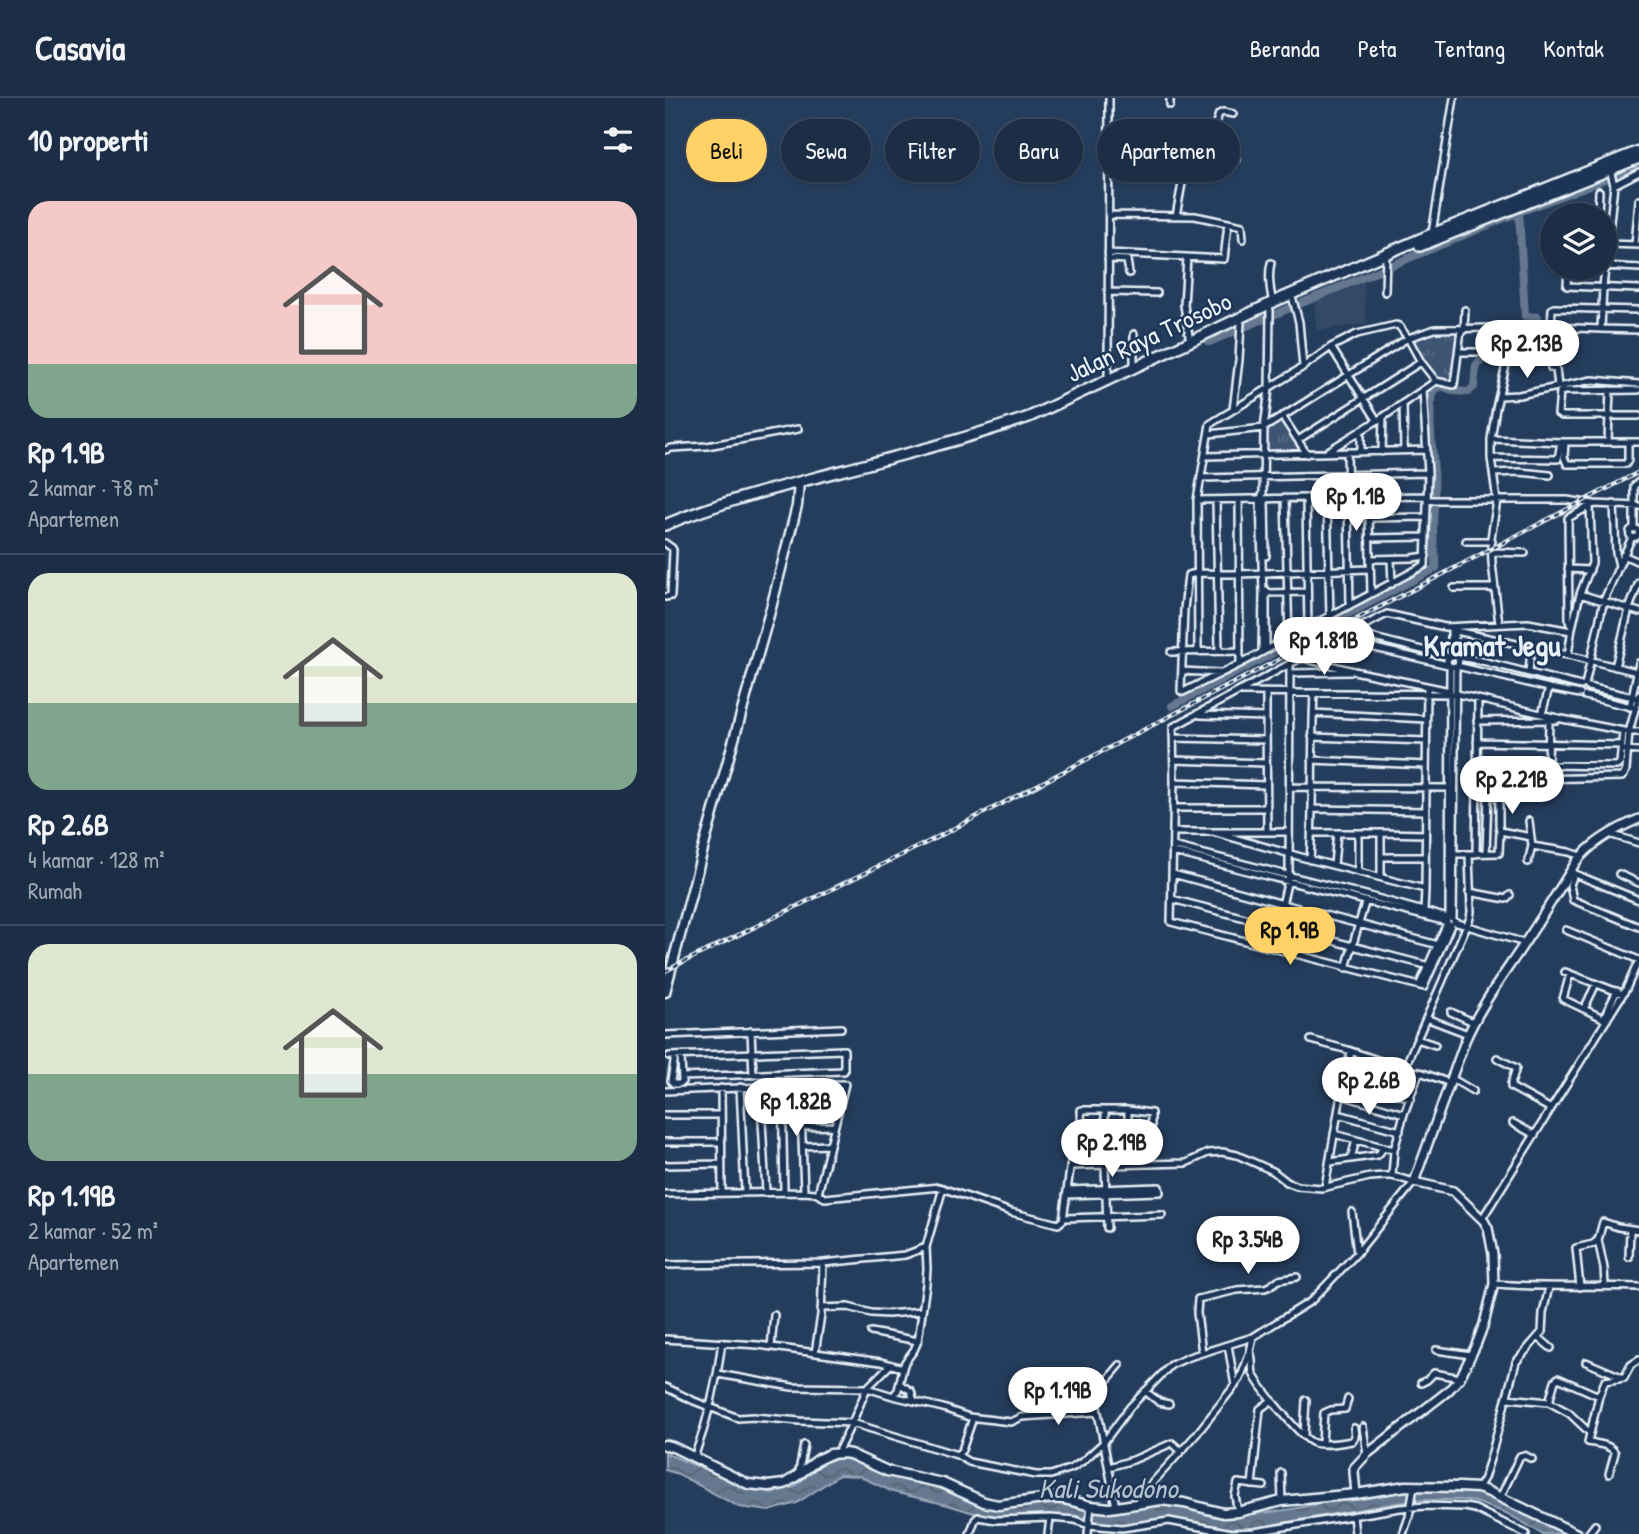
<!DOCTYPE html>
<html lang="id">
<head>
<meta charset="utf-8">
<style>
	:root { --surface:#1c2e46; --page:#25364d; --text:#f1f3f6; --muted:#a0a8b3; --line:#3a4a5f; --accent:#ffd166 }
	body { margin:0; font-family:"Patrick Hand",sans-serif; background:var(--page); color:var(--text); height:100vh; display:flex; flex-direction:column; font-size:26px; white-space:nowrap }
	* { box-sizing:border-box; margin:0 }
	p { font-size:23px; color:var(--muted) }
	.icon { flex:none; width:38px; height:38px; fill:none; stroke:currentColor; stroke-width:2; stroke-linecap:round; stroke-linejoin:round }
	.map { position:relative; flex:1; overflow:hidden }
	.side { display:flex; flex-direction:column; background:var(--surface); width:665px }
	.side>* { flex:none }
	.guide { position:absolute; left:21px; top:21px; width:665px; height:63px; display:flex; gap:14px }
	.tools { position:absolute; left:875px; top:105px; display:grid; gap:14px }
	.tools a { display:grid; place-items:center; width:77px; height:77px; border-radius:50%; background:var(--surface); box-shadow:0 2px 5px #0004,0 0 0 2px var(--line); font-size:35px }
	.price { position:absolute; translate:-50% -60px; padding:0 16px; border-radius:24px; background:#fff; color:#222; font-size:23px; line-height:46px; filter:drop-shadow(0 2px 4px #0008) }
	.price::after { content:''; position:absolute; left:50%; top:42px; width:21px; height:16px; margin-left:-10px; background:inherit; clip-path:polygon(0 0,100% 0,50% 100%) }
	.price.current { background:var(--accent); color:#111 }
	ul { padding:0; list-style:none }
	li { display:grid; align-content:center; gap:14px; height:371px; padding:0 28px }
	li+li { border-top:2px solid var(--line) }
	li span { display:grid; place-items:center; height:217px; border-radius:21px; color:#555 }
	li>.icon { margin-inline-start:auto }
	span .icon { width:126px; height:126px; fill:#fffc; stroke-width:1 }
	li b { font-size:30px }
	h2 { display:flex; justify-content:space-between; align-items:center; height:84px; padding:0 28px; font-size:30px }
	.pill { padding:0 24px; border-radius:32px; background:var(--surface); box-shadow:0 2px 5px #0004,0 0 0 2px var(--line); font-size:24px; line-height:63px }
	.pill.current { background:var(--accent); color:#111 }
	header { display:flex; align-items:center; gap:42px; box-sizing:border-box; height:98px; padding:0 35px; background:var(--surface); border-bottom:2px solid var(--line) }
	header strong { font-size:33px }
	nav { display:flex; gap:38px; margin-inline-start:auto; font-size:24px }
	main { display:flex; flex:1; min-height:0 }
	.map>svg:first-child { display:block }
	.built { fill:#334a68 }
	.park { fill:url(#park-tufts); stroke:#93a2b5; stroke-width:2 }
	.water { fill:url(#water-waves); stroke:#99a8ba; stroke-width:2 }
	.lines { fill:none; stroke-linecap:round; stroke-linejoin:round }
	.river { stroke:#657890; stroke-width:8 }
	.minor-casing { stroke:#e8f1f8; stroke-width:10 }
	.tertiary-casing { stroke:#e8f1f8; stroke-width:12 }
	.secondary-casing { stroke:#e8f1f8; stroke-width:13 }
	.trunk-casing { stroke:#e8f1f8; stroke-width:14 }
	.minor { stroke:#1d3557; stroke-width:5 }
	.tertiary { stroke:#1d3557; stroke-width:7 }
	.secondary { stroke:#1d3557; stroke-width:8 }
	.trunk { stroke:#1d3557; stroke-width:9 }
	.rail-casing { stroke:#e8f1f8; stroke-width:4.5 }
	.rail { stroke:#1d3557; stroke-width:2; stroke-dasharray:5; stroke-linecap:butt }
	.labels { text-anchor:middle; stroke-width:5; stroke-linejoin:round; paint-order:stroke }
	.street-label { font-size:26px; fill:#e8f1f8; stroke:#1d3557 }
	.water-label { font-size:28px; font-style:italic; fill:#b4c1ce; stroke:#1d3557 }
	.quarter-label { font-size:30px; font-weight:bold; fill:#e8f1f8; stroke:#1d3557 }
</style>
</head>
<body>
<header>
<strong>Casavia</strong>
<nav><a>Beranda</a><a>Peta</a><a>Tentang</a><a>Kontak</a></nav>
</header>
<main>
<section class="side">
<h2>10 properti<svg class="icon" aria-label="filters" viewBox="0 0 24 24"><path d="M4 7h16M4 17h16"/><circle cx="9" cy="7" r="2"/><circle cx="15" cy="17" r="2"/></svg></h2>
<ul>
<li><span style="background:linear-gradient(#f6c9c9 75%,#7fa58c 0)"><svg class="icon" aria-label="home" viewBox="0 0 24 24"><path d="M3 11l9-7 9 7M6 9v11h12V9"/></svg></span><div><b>Rp 1.9B</b><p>2 kamar · 78 m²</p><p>Apartemen</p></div></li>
<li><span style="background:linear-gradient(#dfe7d0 60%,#7fa58c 0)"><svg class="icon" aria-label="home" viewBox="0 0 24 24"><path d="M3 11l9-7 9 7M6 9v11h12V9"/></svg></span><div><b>Rp 2.6B</b><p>4 kamar · 128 m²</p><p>Rumah</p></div></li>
<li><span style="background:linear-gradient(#dfe7d0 60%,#7fa58c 0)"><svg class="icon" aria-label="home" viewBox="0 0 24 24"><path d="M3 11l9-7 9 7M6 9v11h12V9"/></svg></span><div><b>Rp 1.19B</b><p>2 kamar · 52 m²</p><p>Apartemen</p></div></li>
</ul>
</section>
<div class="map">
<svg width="974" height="1436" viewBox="0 0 974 1436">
	<defs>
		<pattern id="park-tufts" width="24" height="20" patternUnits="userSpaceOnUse" patternTransform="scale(1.75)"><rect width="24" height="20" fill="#3e5472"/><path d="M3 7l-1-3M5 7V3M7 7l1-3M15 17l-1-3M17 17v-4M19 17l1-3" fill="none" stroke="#5a6d87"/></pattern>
		<pattern id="water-waves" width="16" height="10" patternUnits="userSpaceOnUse" patternTransform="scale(1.75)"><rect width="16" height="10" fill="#657890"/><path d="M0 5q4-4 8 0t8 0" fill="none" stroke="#576270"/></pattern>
	</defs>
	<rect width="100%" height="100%" fill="#253d5d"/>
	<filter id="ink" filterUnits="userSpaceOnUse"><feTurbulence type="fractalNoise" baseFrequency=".0143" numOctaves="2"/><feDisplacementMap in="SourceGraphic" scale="14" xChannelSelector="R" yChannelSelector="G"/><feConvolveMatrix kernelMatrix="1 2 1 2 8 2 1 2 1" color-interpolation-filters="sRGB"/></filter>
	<g filter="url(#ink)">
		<path class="built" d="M699,183L701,226L652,232L649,203Z"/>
		<path class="park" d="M775,231L795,232L788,287L771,282L744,240Z
			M617,318L642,356H599V330Z"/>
		<path class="water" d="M0,1355L82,1389L107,1395L129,1389L158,1364L181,1359L342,1409L392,1406L458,1411L510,1407L554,1415L591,1416L627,1411L742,1389L814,1392L906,1436H878L841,1415L810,1404L796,1402H757L732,1405L617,1425L588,1433L562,1434L511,1421L460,1428L422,1422L383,1419L325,1420L283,1407L228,1394L194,1378L174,1377L132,1405L104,1413L74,1409L13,1376L0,1372Z"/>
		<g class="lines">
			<path class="river" d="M544,244L854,114L974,68
				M507,608L771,470C772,462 770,456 769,448C766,424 771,400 769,376C768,348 762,321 768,293L776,288L790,293L803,294L809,289L811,267L816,263L822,261L853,263L880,262L873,219L860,218L854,114"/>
			<defs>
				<path id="minor" d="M505,0V7
					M444,43L535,54L572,61
					M540,55L554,16L558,14L568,16
					M949,87L974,74
					M444,117L530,118L577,128L578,141
					M933,117L934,93
					M511,118L523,53
					M767,135L789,0
					M940,144L942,146L974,147
					M970,147L974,102
					M443,155L559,161L563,126
					M522,160L519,207L525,244
					M443,161L462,162L464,175
					M606,165C603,177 605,192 608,205
					M940,168L974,170
					M903,170L902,188L974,191
					M443,194L492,195
					M720,194L721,157
					M628,202L634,224L638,269
					M884,229L886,270L891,271L893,288
					M886,229L887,211L889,210L974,212
					M936,231L974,232
					M799,232L800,212
					M469,236V271
					M666,249L712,322
					M794,254H844L872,252L871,230
					M443,282L444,0
					M974,292L899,293L895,294L893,316L897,318H974
					M834,298L854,297L927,282L974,286
					M738,305L739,353
					M568,312L574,262L576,225
					M617,318L642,356
					M544,336L599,330L743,240L770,231L886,229L936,231L938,189L949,87L945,71
					M826,341L896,344H974
					M633,342L756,264
					M943,343L945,292
					M900,344L899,359L902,366H961L963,362V344
					M0,352L7,350L42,348L133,331
					M663,353L718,319L771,283
					M682,354L685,507
					M696,354V333
					M717,354L718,319
					M541,358L762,352
					M826,360L893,361L896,344
					M829,375L855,374L885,377
					M537,380L763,375
					M641,400L643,530
					M662,400L665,518
					M705,400L704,420L706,496
					M600,401L601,458
					M620,401L624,539
					M532,402L762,398
					M551,402L554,553
					M574,402L575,566
					M762,402H902L929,406
					M704,420L761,419
					M969,430V388L974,384
					M964.5 435a4.5 4.5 0 1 1 9 0a4.5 4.5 0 1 1-9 0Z
					M704,440L761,439
					M801,443H827
					M0,445L7,450L8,452L6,498L0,499
					M827,454L860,455
					M958,457L974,464
					M705,461L747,460L761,458
					M726,461L727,486
					M954,468L967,439
					M704,471L574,476L532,475L523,477L519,511L516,593L518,594L575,566L760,467L763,375L758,292
					M903,471L925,472
					M789,490H830
					M601,495L642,494
					M915,496L974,514
					M834,526L827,465L826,440L832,403L826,360V341L831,310L844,254
					M907,530L904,523L903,420L929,406L974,408
					M786,532L903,557L972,574
					M685,534L785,559
					M671,541L783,567L787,569L793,567L794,561L790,558H785L782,562L783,567
					M601,551V492
					M597,553L598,495L595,402L598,395L599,330L604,291L605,212
					M506,554L575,553
					M533,554L532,402L545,326L638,269L666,249L692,236L731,227L734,228L743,240L756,264L771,283L789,287L796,232
					M903,557L907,530L915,496L927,465L925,408
					M786,558V530
					M790,558V529
					M793,559L817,563L916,588
					M637,560L689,573L785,593
					M792,568L884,590L915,596
					M950,569L964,511L974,484
					M517,573L555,575
					M625,575L685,574
					M864,575L866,550
					M920,587L939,502L954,468L951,455L949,406
					M923,589L973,600
					M577,594L792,596L897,621L964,634L961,672L959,677L957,679L834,682V726L835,733L866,739
					M601,595V619
					M974,597L964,634H974
					M920,598L971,610
					M965,609L974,565
					M648,615L761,621
					M877,616L884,590
					M535,617L601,619L602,734
					M812,623L892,622
					M647,639L761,643
					M509,640L601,642
					M812,644L957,647
					M960,652L974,653
					M509,662L600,665
					M647,662L761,667
					M812,666L952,668L955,665L958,634
					M883,667L884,623
					M509,684L601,687
					M624,689L785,690
					M508,710H601
					M648,711L761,713
					M864,723L867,748L904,754L916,758
					M508,734H624
					M548,734L643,761L760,791L759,813
					M647,735H716V779
					M716,735L760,736
					M944,736L974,745
					M508,748L701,797L783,820
					M508,754L782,824
					M821,755L824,667
					M789,756L834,755L835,733
					M811,756L813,601
					M716,759H760
					M645,762C649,706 646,651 649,595
					M863,764L867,748
					M669,767L672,735
					M693,773V736
					M905,774L974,802
					M508,776L618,806L777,848
					M954,776L974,785
					M760,791L762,588
					M804,794L841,801L845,797
					M507,801L768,869
					M908,802L974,829
					M908,802L905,787L909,776
					M784,820L785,569
					M788,821L791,569
					M789,824L860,845
					M786,827L759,889L506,824L509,684L508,629L658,548L722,516L780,529L863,525L906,533
					M607,850L624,777L625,566
					M681,870L700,805
					M900,874L958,896
					M905,876L898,901L942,922
					M754,888L782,825
					M919,911L931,886
					M786,914L808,924
					M761,920L803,936
					M938,921L952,893
					M86,933L88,977
					M0,937L176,930
					M752,941L770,947
					M646,942L683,952L739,971L758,975L785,985
					M4,958L179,952V973L17,979
					M10,958L6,983L9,986H14L17,984L16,958
					M832,960L851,970L846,986V989L886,1011
					M739,971L805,820L806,814L804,756
					M680,980L746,1000
					M786,980L808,993
					M117,987L119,1093
					M135,987L139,1094
					M95,988L101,1094
					M75,989L80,1094
					M56,990L57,1095
					M0,993L180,986L153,1096
					M676,997L739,1016
					M136,1009H175
					M440,1012V1068L442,1130
					M673,1016L735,1033
					M0,1017H56
					M848,1025L870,1037
					M137,1029L169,1028
					M669,1036L729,1052
					M0,1044H56
					M138,1048L164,1047
					M417,1048L416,1012H463L486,1015V1044L463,1045
					M686,1061L691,1042
					M665,1064L713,1057L719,1049
					M0,1067L57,1066
					M727,1078L729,1052L739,1016L754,975
					M660,1089L676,997L686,954
					M402,1092L494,1089L495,1094
					M0,1096L139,1094L150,1095L160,1100L274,1089L346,1114L393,1126L398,1122L408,1049L440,1046L463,1045V1012
					M401,1097L495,1094
					M687,1114L692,1155
					M399,1120L497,1117
					M817,1121L961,891L974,862L901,832
					M964,1159L965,1132
					M0,1167L158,1165L240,1157L261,1149
					M829,1186C878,1190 926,1187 974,1189
					M940,1188L939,1170L933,1142L938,1124L953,1129L974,1132
					M915,1189L911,1150L928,1146L933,1142
					M156,1210L183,1209L206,1215L223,1216L257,1213
					M206,1234L253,1243
					M873,1239L886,1250
					M0,1241L93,1247L216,1264L238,1270L240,1264L249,1252L253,1243L261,1186L262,1171L261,1149L278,1090
					M563,1247L570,1288
					M106,1249L109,1217
					M771,1252L806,1257
					M585,1254C589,1262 586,1268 588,1275C593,1288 638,1342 649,1345C661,1348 676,1345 687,1343L690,1339L689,1330
					M150,1255L156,1217L158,1165
					M537,1255L532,1215L533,1201L572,1192L600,1190L605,1188L613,1182L632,1179
					M921,1264L959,1280
					M53,1276L127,1289L202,1290L228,1298L278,1310L304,1319L346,1324L357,1319L431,1314
					M756,1285L762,1282L769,1275L795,1280
					M235,1286L246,1293L249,1303
					M0,1289L29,1303L73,1320L88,1319L135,1323L187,1325L292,1357L304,1364L371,1377H386L407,1370L418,1363L439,1344L465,1309L506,1267L524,1259L588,1239L646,1203L692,1155L749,1084L727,1078H719L705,1079L657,1090L632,1088L622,1084L608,1073L572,1057L557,1054L543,1055L521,1065L405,1068
					M480,1293L494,1304L504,1306
					M228,1298L233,1292L238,1270
					M842,1300L884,1304L904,1315L925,1335
					M884,1304L890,1283L893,1280L934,1298
					M698,1329L702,1356
					M639,1337L641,1302
					M657,1345L659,1315L666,1312L680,1311L683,1301
					M172,1355L187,1325L202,1290L225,1267
					M292,1357L297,1352L308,1320
					M29,1360C43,1322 52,1285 57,1244
					M444,1369L468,1362L507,1345L516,1353
					M616,1375L617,1403
					M944,1376L950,1355C945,1346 933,1346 923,1344L934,1298L940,1283L959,1280L966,1267L974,1262
					M133,1378L139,1347
					M587,1387L595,1311L607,1302
					M813,1390L819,1380L826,1358L851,1264L877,1234L878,1215L884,1189
					M835,1400L855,1358L859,1357L867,1361
					M472,1405L479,1394L530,1338L575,1281L585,1254L588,1239
					M451,1409L430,1299L432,1294L455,1267
					M573,1414L570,1398L573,1385L599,1388
					M688,1418L690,1436
					M305,1436L310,1422L313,1419L331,1422L385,1420L410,1422L424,1427L457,1430L504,1423L567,1435L589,1434L735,1410L761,1408L800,1409L810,1411L861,1436
					M383,1436L385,1420
					M423,1436L426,1408
					M738,1436L744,1419L749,1388
					M923,1436L930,1427"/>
				<path id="tertiary" d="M691,1396L689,1374V1370L702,1356L783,1293L795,1280L811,1247L819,1226L829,1186L828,1156L823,1130L819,1123L788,1093L749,1084L800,943C815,908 838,878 859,846C877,819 894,792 911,764C927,744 950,731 974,721"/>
				<path id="secondary" d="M0,894L40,744L106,510L132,408L134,384
					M0,1347L8,1349L83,1386L103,1388L119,1386L129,1380L154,1361L165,1356L179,1355L185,1356L222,1373L277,1385L319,1404L333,1407L386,1400L399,1401L426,1408L445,1410L496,1402L519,1405L558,1415L573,1414L617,1403L691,1396L741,1388L794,1389L813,1390L824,1394L912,1436"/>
				<path id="trunk" d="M755,148L974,60
					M0,427C54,404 111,390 168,375C234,358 300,341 364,319L615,201L767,136L974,53"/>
			</defs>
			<use href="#minor" class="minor-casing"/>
			<use href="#tertiary" class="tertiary-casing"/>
			<use href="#secondary" class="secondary-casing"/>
			<use href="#trunk" class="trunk-casing"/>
			<use href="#minor" class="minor"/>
			<use href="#tertiary" class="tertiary"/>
			<use href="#secondary" class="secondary"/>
			<use href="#trunk" class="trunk"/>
			<defs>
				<path id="rail" d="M0,873L263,744L974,374"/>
			</defs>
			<use href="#rail" class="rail-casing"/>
			<use href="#rail" class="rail"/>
		</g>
	</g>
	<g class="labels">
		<g class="street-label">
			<text transform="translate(484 239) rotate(-25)" y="9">Jalan Raya Trosobo</text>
		</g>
		<g class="water-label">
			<text x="443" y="1400">Kali Sukodono</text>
		</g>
		<g class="quarter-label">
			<text x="827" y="558">Kramat Jegu</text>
		</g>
	</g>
</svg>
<div class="tools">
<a><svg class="icon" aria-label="layers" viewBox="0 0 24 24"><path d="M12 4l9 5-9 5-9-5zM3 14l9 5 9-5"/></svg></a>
</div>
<b class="price" style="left:862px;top:282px">Rp 2.13B</b>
<b class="price" style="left:691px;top:435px">Rp 1.1B</b>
<b class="price" style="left:659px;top:579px">Rp 1.81B</b>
<b class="price" style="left:847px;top:718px">Rp 2.21B</b>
<b class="price current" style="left:625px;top:869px">Rp 1.9B</b>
<b class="price" style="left:704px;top:1019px">Rp 2.6B</b>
<b class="price" style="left:131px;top:1040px">Rp 1.82B</b>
<b class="price" style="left:447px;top:1081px">Rp 2.19B</b>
<b class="price" style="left:583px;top:1178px">Rp 3.54B</b>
<b class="price" style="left:393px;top:1329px">Rp 1.19B</b>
<div class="guide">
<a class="pill current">Beli</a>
<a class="pill">Sewa</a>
<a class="pill">Filter</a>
<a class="pill">Baru</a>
<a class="pill">Apartemen</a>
</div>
</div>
</main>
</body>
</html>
